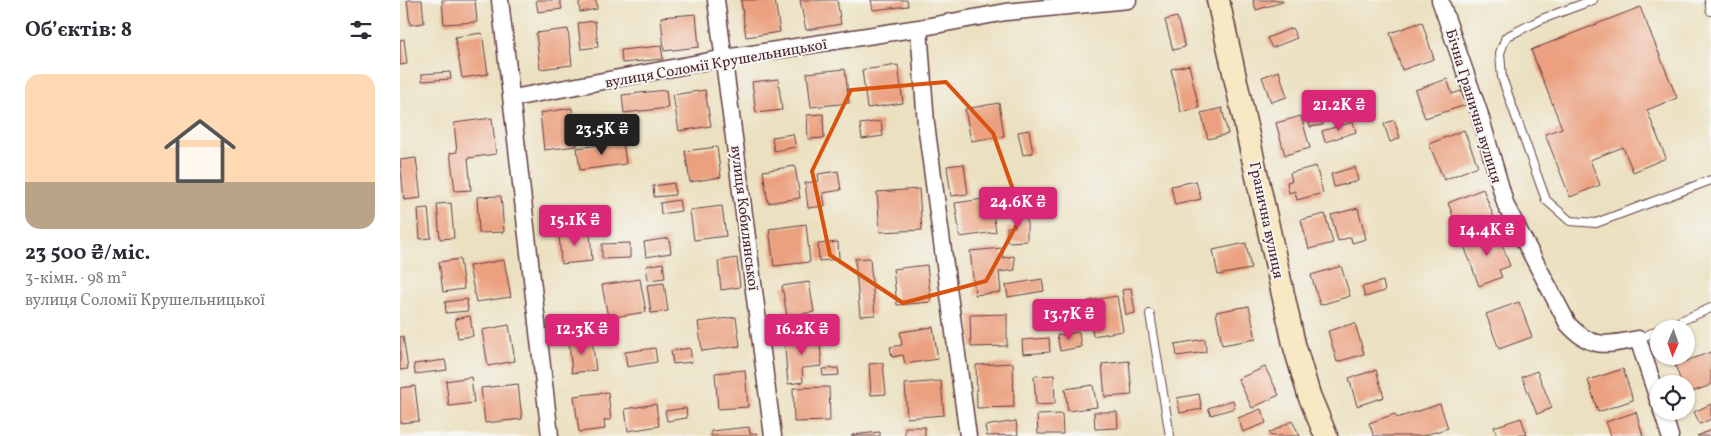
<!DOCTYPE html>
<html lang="uk">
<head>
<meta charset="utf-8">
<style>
	:root { --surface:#fff; --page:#f7f7f7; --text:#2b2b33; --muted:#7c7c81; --accent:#db2777 }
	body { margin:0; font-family:Vollkorn,serif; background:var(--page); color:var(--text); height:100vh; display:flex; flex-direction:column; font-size:19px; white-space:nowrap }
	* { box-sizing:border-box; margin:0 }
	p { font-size:16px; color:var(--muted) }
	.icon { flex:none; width:28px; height:28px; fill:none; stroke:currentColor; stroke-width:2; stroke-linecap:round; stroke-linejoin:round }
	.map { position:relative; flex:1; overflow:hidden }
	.side { display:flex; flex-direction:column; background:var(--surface); width:400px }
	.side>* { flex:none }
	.needle { width:32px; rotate:182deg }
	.controls { position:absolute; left:1250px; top:320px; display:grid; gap:10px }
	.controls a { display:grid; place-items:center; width:45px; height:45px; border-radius:50%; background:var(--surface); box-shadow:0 1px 4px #0004; font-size:25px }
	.price { position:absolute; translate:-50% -42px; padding:0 11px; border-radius:5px; background:var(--accent); color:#fff; font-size:16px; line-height:32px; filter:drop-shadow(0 1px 2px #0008) }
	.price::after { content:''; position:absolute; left:50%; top:30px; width:15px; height:11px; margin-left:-8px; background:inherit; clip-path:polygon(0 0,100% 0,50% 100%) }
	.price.on { background:#222; color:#fff }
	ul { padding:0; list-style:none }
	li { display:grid; align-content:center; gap:10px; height:265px; padding:0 25px }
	li span { display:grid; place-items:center; height:155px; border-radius:15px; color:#555 }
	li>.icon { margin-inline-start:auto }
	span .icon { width:90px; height:90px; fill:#fffc; stroke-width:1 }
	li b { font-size:21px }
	h2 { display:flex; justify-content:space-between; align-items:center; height:60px; padding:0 25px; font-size:21px }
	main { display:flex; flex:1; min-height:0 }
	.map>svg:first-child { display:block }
	.building { fill:#eba180 }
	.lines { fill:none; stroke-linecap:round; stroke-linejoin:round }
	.lane-casing { stroke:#623c41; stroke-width:10 }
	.street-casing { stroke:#623c41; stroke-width:19 }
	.secondary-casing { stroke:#623c41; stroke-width:25 }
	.lane { stroke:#fff; stroke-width:8 }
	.street { stroke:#fff; stroke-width:16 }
	.secondary { stroke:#f7e9c3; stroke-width:22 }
	.marked { fill:none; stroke:#d8530f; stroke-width:4; stroke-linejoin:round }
	.labels { text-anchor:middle; stroke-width:4; stroke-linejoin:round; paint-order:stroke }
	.street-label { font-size:15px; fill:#4a1f2b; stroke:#f6f6f2 }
</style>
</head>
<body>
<main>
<section class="side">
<h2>Об’єктів: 8<svg class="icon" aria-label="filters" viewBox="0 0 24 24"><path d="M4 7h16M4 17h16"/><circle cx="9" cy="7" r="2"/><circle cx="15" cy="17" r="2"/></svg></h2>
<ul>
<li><span style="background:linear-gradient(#ffd9b3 70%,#b9a48a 0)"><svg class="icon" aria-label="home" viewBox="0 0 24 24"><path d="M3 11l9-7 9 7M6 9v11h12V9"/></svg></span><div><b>23 500 ₴/міс.</b><p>3-кімн. · 98 m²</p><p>вулиця Соломії Крушельницької</p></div></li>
</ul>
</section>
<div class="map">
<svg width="1311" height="436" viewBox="0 0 1311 436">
	<rect width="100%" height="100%" fill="#f6f6f2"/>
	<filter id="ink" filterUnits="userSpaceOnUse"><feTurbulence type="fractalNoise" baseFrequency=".02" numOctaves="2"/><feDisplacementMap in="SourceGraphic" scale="10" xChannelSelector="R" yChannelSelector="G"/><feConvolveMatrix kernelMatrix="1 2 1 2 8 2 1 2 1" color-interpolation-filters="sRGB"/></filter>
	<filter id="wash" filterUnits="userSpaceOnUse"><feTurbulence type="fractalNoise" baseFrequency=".0096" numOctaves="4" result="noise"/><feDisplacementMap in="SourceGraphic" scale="20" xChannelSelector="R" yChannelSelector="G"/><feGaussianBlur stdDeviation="1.12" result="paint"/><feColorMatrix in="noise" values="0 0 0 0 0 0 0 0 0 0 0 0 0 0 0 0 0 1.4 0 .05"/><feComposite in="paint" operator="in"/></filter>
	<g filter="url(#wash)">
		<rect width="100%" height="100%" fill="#ebe0bf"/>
		<g id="blocks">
			<path class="building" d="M7,0H22L24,23L10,25Z
				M42,0H75L77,22L44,24Z
				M136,0H160L162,9L138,12Z
				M196,0L197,9L180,12L179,2Z
				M341,0H375L380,32L346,37Z
				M400,0H437L441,24L406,30Z
				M471,0H507L508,6L473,10Z
				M853,0H882L883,2L856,10Z
				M1240,7L1277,98L1247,110L1266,158L1233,172L1223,147L1190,160L1200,185L1170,197L1145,134L1162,128L1131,50Z
				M296,14L299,47L264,51L261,17Z
				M777,17L785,47L773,50L765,20Z
				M195,21L198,47L181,49L178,23Z
				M1022,22L1034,59L1002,70L990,33Z
				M892,28L897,38L872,48L867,38Z
				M168,29L172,65L140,69L136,33Z
				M82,33L88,74L62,78L55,37Z
				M4,39L7,64L0,65V40Z
				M261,46L263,59L222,63L221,50Z
				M498,65L503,103L467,108L462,70Z
				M789,65L799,108L781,112L771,69Z
				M445,69L449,103L411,107L407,73Z
				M879,71L887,97L871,102L862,77Z
				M50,72L51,79L22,81V74Z
				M378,79L382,110L356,113L352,82Z
				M1047,79L1052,94L1061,91L1066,105L1025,118L1015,90Z
				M266,90L268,108L224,113L222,95Z
				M305,90L311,126L279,131L273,95Z
				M919,101L923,125L910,127L906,104Z
				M599,103L604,136L571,141L565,109Z
				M172,108L177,146L144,150L140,113Z
				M822,108L828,134L808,139L801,113Z
				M423,114L424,138L408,139L407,115Z
				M901,116L910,148L885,155L876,123Z
				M92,118L96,154L68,158L71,190L55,191L50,153L57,152L54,123Z
				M994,120L1000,138L990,142L984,124Z
				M481,121L483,136L462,139L460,124Z
				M953,122L956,132L925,142L922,131Z
				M629,130L633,153L623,155L618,132Z
				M1064,130L1078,166L1044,180L1029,144Z
				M393,134L396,147L374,151L372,137Z
				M223,142L226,164L180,170L177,148Z
				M317,147L321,177L290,182L285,151Z
				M16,158L21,198L4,200L0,160Z
				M564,164L568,194L551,196L547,166Z
				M395,166L400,198L368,203L363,171Z
				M916,166L923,193L897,200L895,191L889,193L887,182L892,181L890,173Z
				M955,167L958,181L934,187L931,174Z
				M438,171L441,190L423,193L425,206L408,208L405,183L419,181L418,174Z
				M796,181L801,199L775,205L771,186Z
				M274,183L275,195L254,197L253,186Z
				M519,189L522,230L480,232L477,192Z
				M1083,189L1095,220L1060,234L1048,203Z
				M101,196L104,232L79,233L77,197Z
				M591,198L596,232L560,237L555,203Z
				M279,200L281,211L261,214L260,203Z
				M51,203L54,238L40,239L37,204Z
				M322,206L326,236L294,240L290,210Z
				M28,208L31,238L20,239L18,209Z
				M958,208L966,239L952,243L951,237L938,241L931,215Z
				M615,212H627V241L607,242V227H615Z
				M925,214L933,243L909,249L901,220Z
				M406,224L410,262L374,266L369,229Z
				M190,230L192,261L161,264L159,232Z
				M1097,230L1110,266L1099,270L1102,277L1079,286L1063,243Z
				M269,238L271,253L246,257L244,242Z
				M438,242L439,259L419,261L418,244Z
				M230,243V258L202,259V244Z
				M846,243L851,269L818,275L813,250Z
				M602,248L603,258L614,256L615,270L599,272L601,292L575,295L570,251Z
				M337,258L340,287L321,290L318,261Z
				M470,258L475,315L460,316L455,259Z
				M60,259L64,289L43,292L39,262Z
				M104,260L111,297L76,302L69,266Z
				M263,263L265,278L248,280L246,266Z
				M527,265L531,302L497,305L493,269Z
				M941,266L950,296L920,305L911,275Z
				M240,279L246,312L208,318L202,285Z
				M642,279L644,291L608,297L606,285Z
				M983,281L985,291L965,297L962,287Z
				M409,282L414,312L387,316L382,286Z
				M264,283L268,311L251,313L247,285Z
				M731,288L735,313L726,315L722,290Z
				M717,296L723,331L693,336L688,301Z
				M67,299L68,311L46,313L45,302Z
				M1119,302L1132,337L1099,349L1086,314Z
				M849,306L856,339L822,345L816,312Z
				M607,314V346L571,347L570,315Z
				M70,316L73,336L58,338L55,319Z
				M336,317L340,346L302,351L298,322Z
				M955,323L964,354L937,362L928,331Z
				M109,325L115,361L88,366L82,330Z
				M533,327L538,359L505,364L503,355L492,357L490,347L502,345L500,332Z
				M679,332L681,347L660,351L657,335Z
				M419,334L422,366L402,368L403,382L388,384L384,338Z
				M3,336L8,369L0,370V337Z
				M649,338L650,352L623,354L622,340Z
				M192,339L196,370L172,373L169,342Z
				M805,339L806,352L777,356L775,344Z
				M255,348L257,362L227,367L225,352Z
				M290,348L292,362L273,364L271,351Z
				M1311,352V385L1286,394V384H1282L1275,365Z
				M45,360L47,370L15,374L14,364Z
				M729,361L732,395L705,397L702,364Z
				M483,363L486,394L471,395L469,364Z
				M613,363L614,407L577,408L576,365Z
				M865,367L879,395L852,408L838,379Z
				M438,368L439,375L423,376L422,369Z
				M1223,369L1233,400L1198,412L1188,380Z
				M345,370L348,407L318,409L315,373Z
				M976,370L984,397L957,406L949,378Z
				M1137,371L1152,408L1137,414L1122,377Z
				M654,375L655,404L636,405L634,376Z
				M71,377L74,403L49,406L46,381Z
				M541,381L544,415L507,418L505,384Z
				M118,384L122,419L85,423L81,388Z
				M693,385L697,407L668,411L665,389Z
				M15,386L19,421L0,423V388Z
				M429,387L430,421L394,422L393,388Z
				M208,392L211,420H204L205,429L179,432L174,396Z
				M799,394L802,409L780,413L777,398Z
				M833,400L835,408L811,415L808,408Z
				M256,404L259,426L228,431L225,409Z
				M1040,404L1048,428L1022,436H974L969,423L995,414L997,418Z
				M1311,404V419L1300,424L1294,412Z
				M286,408L287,418L267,421L265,411Z
				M861,409L866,423L843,432L838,418Z
				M694,412H717L718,428L695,429Z
				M1236,412L1243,436H1211L1206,422Z
				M662,414L663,434H638L637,415Z
				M1121,418L1127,435L1097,436L1094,427Z
				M616,421L618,435L587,436L585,426Z
				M892,421L900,436H871L869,433Z
				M349,427L350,434L357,433V436H311V431Z
				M505,427H525V436H505Z
				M1311,430V436H1297Z
				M480,432V436H452V435Z"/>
		</g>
	</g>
	<g filter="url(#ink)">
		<use href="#blocks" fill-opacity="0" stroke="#623c41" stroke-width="1"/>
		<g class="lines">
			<defs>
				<path id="lane" d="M1193,0L1142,19L1106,37L1100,53L1102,78L1146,200L1170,221L1196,223L1311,180
					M1309,0L1311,11
					M750,314L770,436
					M1262,329L1311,308
					M1238,339L1259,330"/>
				<path id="street" d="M100,0L150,436
					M316,0L373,436
					M1040,0L1079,112L1106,206L1168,324C1191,350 1207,345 1238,339L1259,402
					M519,28L526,124L568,436
					M113,98L325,58L519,28L606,12L728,0
					M1262,411L1270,436"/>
				<path id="secondary" d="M818,0L894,344L909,395L926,436"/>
			</defs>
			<use href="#lane" class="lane-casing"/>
			<use href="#street" class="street-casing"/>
			<use href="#secondary" class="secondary-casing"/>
			<use href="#lane" class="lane"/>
			<use href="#street" class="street"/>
			<use href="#secondary" class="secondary"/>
		</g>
	</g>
	<path class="marked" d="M546,82L593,133L622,215L586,281L503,303L430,255L412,171L451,90Z"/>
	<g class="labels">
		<g class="street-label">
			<text transform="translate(316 63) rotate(-10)" y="5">вулиця Соломії Крушельницької</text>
			<text transform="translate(1074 106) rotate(73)" y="5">Бічна Гранична вулиця</text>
			<text transform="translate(345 218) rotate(83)" y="5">вулиця Кобилянської</text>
			<text transform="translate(867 220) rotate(78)" y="5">Гранична вулиця</text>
		</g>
	</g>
</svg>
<div class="controls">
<a><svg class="needle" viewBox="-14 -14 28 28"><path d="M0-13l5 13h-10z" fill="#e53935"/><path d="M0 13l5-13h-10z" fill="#7c7c81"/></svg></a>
<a><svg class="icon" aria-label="locate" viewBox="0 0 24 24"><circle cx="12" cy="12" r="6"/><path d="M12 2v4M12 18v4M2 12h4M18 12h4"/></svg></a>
</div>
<b class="price" style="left:939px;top:132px">21.2K ₴</b>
<b class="price on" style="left:202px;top:156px">23.5K ₴</b>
<b class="price" style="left:618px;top:229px">24.6K ₴</b>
<b class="price" style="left:175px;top:247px">15.1K ₴</b>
<b class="price" style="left:1087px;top:257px">14.4K ₴</b>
<b class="price" style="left:669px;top:341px">13.7K ₴</b>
<b class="price" style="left:182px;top:356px">12.3K ₴</b>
<b class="price" style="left:402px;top:356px">16.2K ₴</b>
</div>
</main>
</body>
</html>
